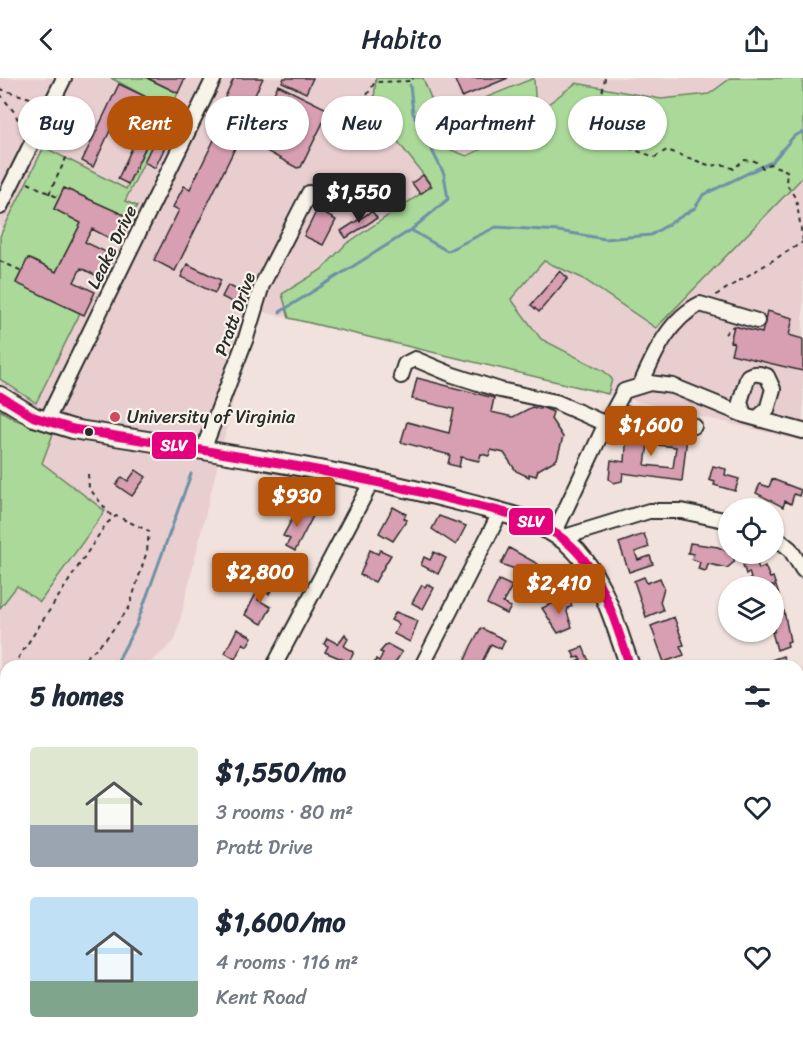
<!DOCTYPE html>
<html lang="en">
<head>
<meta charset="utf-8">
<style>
	:root { --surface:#fff; --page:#f2f2f3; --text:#1f2937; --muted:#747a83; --accent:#b45309 }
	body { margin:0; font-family:Sriracha,sans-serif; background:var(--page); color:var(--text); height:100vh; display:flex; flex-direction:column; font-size:22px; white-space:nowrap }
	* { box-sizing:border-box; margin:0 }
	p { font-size:20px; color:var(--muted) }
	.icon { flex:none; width:33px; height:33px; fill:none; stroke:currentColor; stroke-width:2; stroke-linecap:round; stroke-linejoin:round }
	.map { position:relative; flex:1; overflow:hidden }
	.drawer { position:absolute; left:0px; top:582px; width:804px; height:386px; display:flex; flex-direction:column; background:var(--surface); border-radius:18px 18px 0 0; box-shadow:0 2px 4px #0004 }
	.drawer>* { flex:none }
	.top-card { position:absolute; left:18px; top:18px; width:768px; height:54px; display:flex; gap:12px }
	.fabs { position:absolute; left:718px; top:420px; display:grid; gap:12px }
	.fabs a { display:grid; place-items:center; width:66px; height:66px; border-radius:50%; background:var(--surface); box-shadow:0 2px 4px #0004; font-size:30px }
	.price { position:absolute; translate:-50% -51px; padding:0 14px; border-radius:6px; background:var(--accent); color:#fff; font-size:20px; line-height:39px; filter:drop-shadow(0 2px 3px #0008) }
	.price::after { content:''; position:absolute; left:50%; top:36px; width:18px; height:14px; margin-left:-9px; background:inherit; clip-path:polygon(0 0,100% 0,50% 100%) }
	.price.on { background:#222; color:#fff }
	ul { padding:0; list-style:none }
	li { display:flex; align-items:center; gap:18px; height:150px; padding:0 30px }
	li span { display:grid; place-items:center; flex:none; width:168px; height:120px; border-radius:6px; color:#555 }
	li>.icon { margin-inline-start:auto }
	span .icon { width:72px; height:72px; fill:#fffc; stroke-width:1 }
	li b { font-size:26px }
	h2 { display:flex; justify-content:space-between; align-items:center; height:72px; padding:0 30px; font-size:26px }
	.pill { padding:0 21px; border-radius:27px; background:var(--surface); box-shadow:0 2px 4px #0004; font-size:21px; line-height:54px }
	.pill.on { background:var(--accent); color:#fff }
	header { display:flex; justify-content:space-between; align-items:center; height:78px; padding:0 30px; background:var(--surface); font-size:27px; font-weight:600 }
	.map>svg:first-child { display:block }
	.built { fill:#e9ced0 }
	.green { fill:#aad999; stroke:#6a8262; stroke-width:1.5 }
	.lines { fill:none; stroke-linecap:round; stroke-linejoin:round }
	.stream { stroke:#6d92a7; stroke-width:3 }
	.building { fill:#d79fb1; stroke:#2b2b2b; stroke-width:1.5; fill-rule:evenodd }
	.minor-casing { stroke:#2b2b2b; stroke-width:18 }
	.major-casing { stroke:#2b2b2b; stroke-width:22 }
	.path { stroke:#2b2b2b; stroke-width:2; stroke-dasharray:4.5 4.5; stroke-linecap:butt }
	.minor { stroke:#f7f3e8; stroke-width:14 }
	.major { stroke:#f7f3e8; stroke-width:18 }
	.bus-1-casing { stroke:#f7f3e8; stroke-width:14 }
	.bus-1 { stroke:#e5007d; stroke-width:9 }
	.poi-dot { fill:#d1495b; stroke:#f7f3e8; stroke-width:2 }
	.bus-dot { fill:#2b2b2b; stroke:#f7f3e8; stroke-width:2 }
	.labels { text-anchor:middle; stroke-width:4.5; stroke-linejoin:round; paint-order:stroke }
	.street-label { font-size:18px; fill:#2b2b2b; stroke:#f7f3e8 }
	.poi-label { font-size:18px; fill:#2b2b2b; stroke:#f7f3e8; text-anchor:start }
	.line-badge { stroke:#f7f3e8; stroke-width:2 }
	.badge-label { font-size:16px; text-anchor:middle; font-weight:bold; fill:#fff }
</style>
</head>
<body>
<header><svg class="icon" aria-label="back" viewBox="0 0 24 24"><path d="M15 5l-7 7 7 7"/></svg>Habito<svg class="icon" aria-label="share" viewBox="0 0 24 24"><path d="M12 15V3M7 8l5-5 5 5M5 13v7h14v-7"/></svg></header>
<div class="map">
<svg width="803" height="967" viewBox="0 0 803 967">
	<rect width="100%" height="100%" fill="#f1e2dd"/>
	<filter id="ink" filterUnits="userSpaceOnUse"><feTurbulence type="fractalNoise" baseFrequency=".0167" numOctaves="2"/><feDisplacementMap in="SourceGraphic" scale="12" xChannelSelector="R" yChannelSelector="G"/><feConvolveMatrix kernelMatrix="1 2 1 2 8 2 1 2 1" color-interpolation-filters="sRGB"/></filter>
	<g filter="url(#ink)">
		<path class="built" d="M0,0H803V363L255,232L175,563L146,588H6V704L0,709Z"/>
		<path class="green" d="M111,0H147L178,15L125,123L137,128L131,140L64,110L54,131L81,145L56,194L28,181L16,204L80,235L36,325L0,301V158L44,69L126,111L165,29Z
			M376,0H423L451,72L467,78L498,63L485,20L534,0L536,35L576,5L661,21L709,16L731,0H803V99L656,250L582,200L544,183L511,221L541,261L604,293L612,301L608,316L289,240L282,216L321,192L346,166L432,108L373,31Z
			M0,332L14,341L53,356L42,385L105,433L40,524L17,508L0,530Z"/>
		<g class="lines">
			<path class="stream" d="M411,152L447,173L496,149L559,153L605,161L651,157L695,130L703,117L773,83L794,58L803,54
				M280,234L411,152L448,121L444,96L413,35L410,7
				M115,588L136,548L191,396
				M0,668L6,662"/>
		</g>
		<path class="building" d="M147,0H185L178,15Z
			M234,0H263L238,53L220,44L230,22L225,19Z
			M284,0H313L306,15L282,4Z
			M454,0H508L462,19Z
			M119,6L165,28L128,106L118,101L147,37L123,25L93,89L82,83Z
			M278,7L329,32L301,89L297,90L250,64Z
			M166,38L177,44L155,90L144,84Z
			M215,60L235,70L175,193L154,182L179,132L173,129L184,108L190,111Z
			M423,97L431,108L420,116L412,105Z
			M342,98L370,111L365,121L337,108Z
			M64,110L131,140L119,165L92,151L85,164L114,178L103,201L81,190L74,204L95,214L84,237L16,205L28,180L56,194L81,145L54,131Z
			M317,132L336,142L323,167L304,158Z
			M372,133L377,140L346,160L341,153Z
			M187,186L221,202L215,215L181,199Z
			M560,193L568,200L539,234L531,227Z
			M228,207L250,219L244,230L222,219Z
			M767,233L793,240L789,257L803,261V293L731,276L734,265L730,264L734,248L762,255Z
			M417,300L494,320L491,334L513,339L532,329L540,331L541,329L553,334L551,341L563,359L557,381L538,392L536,398L529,396V399L516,393L504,375L491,372L489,378L481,376L479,383L461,379L459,389L448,386L450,377L401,364L407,344L449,355L454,331L412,321Z
			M627,353L687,359L682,403L623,395L622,403L614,405L609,401L611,382L625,384ZM648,366L676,369L673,390L645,387Z
			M713,388L726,391L725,397L739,401L735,413L714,407L715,404L709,402Z
			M136,392L146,399L132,418L116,407L122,399L128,403Z
			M772,401L801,412L799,418L794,416L791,426L785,423L783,429L756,415L760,406L769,409Z
			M393,429L406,436L404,440L407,442L393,463L379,455Z
			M298,430L313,438L295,473L286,468L290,461L283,458Z
			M439,438L466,448L456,467L432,451Z
			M644,456L649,469L635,474L638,482L650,478L653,486L629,494L619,465Z
			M690,465L718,469L735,477L734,484L727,490L708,486L706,493L698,491L700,484L692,481L694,476L688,475Z
			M509,470L538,486L531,501L519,495L520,493L501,486Z
			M370,472L378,476L380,472L391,477L375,504L360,497Z
			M434,474L446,480L438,496L421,487L424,479L430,482Z
			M756,482L759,491L765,488L770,500L773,499L779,517L774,519V508H745L744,506L751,500L749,494L746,496L743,487Z
			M644,499L647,505L660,500L664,510L660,524L663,532L646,539L634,503Z
			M263,502L274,507L269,516L262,513L258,522L271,529L262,546L245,537Z
			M499,502L512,508L503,525L511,529L507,536L487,526Z
			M427,506L434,510L423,531L412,525L422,507L425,509Z
			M568,519L572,528L568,530L567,534L572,549L558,555L542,530Z
			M777,529L779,535L784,533L790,563L787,564L788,568L777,572L772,554H774V530Z
			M396,534L418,543L410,564L394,556L399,546L391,542Z
			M674,539L684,567L680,568L684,577L664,584L651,548Z
			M481,550L505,562L501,571L491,566L480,588H465L463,587L471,568Z
			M237,551L252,559L247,568L243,565L235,581L225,575Z
			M345,556L348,561L344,568L354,574L349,584L325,574L328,568L324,566L327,560L338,566Z
			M387,566L402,574L393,588H377L374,586L376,581L379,583L383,575L380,574Z
			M583,569L591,588H570L581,582L579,579L575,580L572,573Z
			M783,578L787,588H768L766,584Z
			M803,720V750L799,751L798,730L803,728L800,722Z
			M4,895L6,896L5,918L0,908L1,898Z
			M69,962H91L96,967H67L71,964Z
			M211,962H235L233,964L236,967H216Z
			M425,962H446L442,967H430Z
			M633,962H669L671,966L661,967L660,962L633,967Z"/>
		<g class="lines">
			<defs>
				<path id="minor" d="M0,129L64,0
					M401,298L405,286L415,281L453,297L500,312L556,324L606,346
					M640,308C654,277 668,242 700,226L757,243
					M613,334L694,348
					M744,337L740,324L748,298C755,294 760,296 767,298L773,311L767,332L757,340
					M46,344L214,0
					M203,372L246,260L262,207L309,115
					M554,456L602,354L624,313L650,305L673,308L744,337L803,353
					M774,458L790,471L803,492
					M561,460L649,433H681L729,443
					M274,588L372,403
					M422,588L500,435
					M798,696L803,693
					M0,861L6,856
					M798,913L803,911
					M113,962L118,967
					M288,962L293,967
					M566,962L570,967
					M155,967L161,962
					M394,967L398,962"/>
				<path id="major" d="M0,318L34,339L73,351C206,373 341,391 470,426C502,435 540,442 567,464C603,495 614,545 630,588
					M773,962L775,967"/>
			</defs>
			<use href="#minor" class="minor-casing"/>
			<use href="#major" class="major-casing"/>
			<path class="path" d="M605,0L601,21L612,55L620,67L655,79L667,72L711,88L722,86L734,91L743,82L755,83L763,90L770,86L787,93L786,105L796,121L803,163
				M0,11L40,23
				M0,16L15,35L23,54
				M367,17L375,4L412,3L413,0
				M28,105L59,120
				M49,116L67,78
				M0,183L22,193
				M716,217L803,164
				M725,256L733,248
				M88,396L89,410L113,440
				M13,588L106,446L116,438L149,453L147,473L129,530L105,562L77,588
				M0,608L6,598
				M0,633L6,631
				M0,707L6,706
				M0,712L6,707"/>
			<use href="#minor" class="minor"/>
			<use href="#major" class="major"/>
			<defs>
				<path id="bus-1" d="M0,318L34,339L73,351C200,372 328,390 453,422C490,431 536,438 567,464C603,494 615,545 630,588"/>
			</defs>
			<use href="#bus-1" class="bus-1-casing"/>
			<use href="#bus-1" class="bus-1"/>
		</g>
	</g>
	<circle class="poi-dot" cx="115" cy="339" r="6"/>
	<circle class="bus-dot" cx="89" cy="354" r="5"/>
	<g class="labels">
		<g class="street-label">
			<text transform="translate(112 169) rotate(-64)" y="6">Leake Drive</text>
			<text transform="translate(235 236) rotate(-70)" y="6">Pratt Drive</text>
		</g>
		<g class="poi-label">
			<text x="127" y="345">University of Virginia</text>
		</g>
	</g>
	<g class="line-badge">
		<rect x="151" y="353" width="46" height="29" rx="6" fill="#e5007d"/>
		<rect x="508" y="429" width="46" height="29" rx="6" fill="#e5007d"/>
	</g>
	<g class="badge-label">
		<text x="174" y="373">SLV</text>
		<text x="531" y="449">SLV</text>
	</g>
</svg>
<div class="fabs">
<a><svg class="icon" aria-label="locate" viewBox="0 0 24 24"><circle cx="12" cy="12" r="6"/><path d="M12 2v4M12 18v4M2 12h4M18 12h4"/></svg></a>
<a><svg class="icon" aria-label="layers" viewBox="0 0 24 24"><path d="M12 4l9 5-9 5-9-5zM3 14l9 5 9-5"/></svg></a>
</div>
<b class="price on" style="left:359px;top:146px">$1,550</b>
<b class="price" style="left:651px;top:379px">$1,600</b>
<b class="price" style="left:297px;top:450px">$930</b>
<b class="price" style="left:260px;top:526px">$2,800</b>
<b class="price" style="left:559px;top:537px">$2,410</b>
<div class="top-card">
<a class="pill">Buy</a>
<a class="pill on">Rent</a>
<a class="pill">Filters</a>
<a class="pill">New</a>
<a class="pill">Apartment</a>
<a class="pill">House</a>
</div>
<section class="drawer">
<h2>5 homes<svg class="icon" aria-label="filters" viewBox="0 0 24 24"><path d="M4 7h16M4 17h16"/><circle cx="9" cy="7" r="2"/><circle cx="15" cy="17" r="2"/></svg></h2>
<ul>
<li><span style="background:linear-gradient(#dfe7d0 65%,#9aa5b1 0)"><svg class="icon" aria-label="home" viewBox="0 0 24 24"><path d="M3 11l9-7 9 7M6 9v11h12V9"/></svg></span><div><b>$1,550/mo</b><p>3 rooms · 80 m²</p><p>Pratt Drive</p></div><svg class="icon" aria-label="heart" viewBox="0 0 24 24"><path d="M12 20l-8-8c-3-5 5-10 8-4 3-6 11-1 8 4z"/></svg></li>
<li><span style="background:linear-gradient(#bfe0f5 70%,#7fa58c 0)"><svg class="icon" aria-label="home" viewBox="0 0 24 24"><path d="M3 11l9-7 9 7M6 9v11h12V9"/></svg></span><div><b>$1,600/mo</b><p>4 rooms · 116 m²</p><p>Kent Road</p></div><svg class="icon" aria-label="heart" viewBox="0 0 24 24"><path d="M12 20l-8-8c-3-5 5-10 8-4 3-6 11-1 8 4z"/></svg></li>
</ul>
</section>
</div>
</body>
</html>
